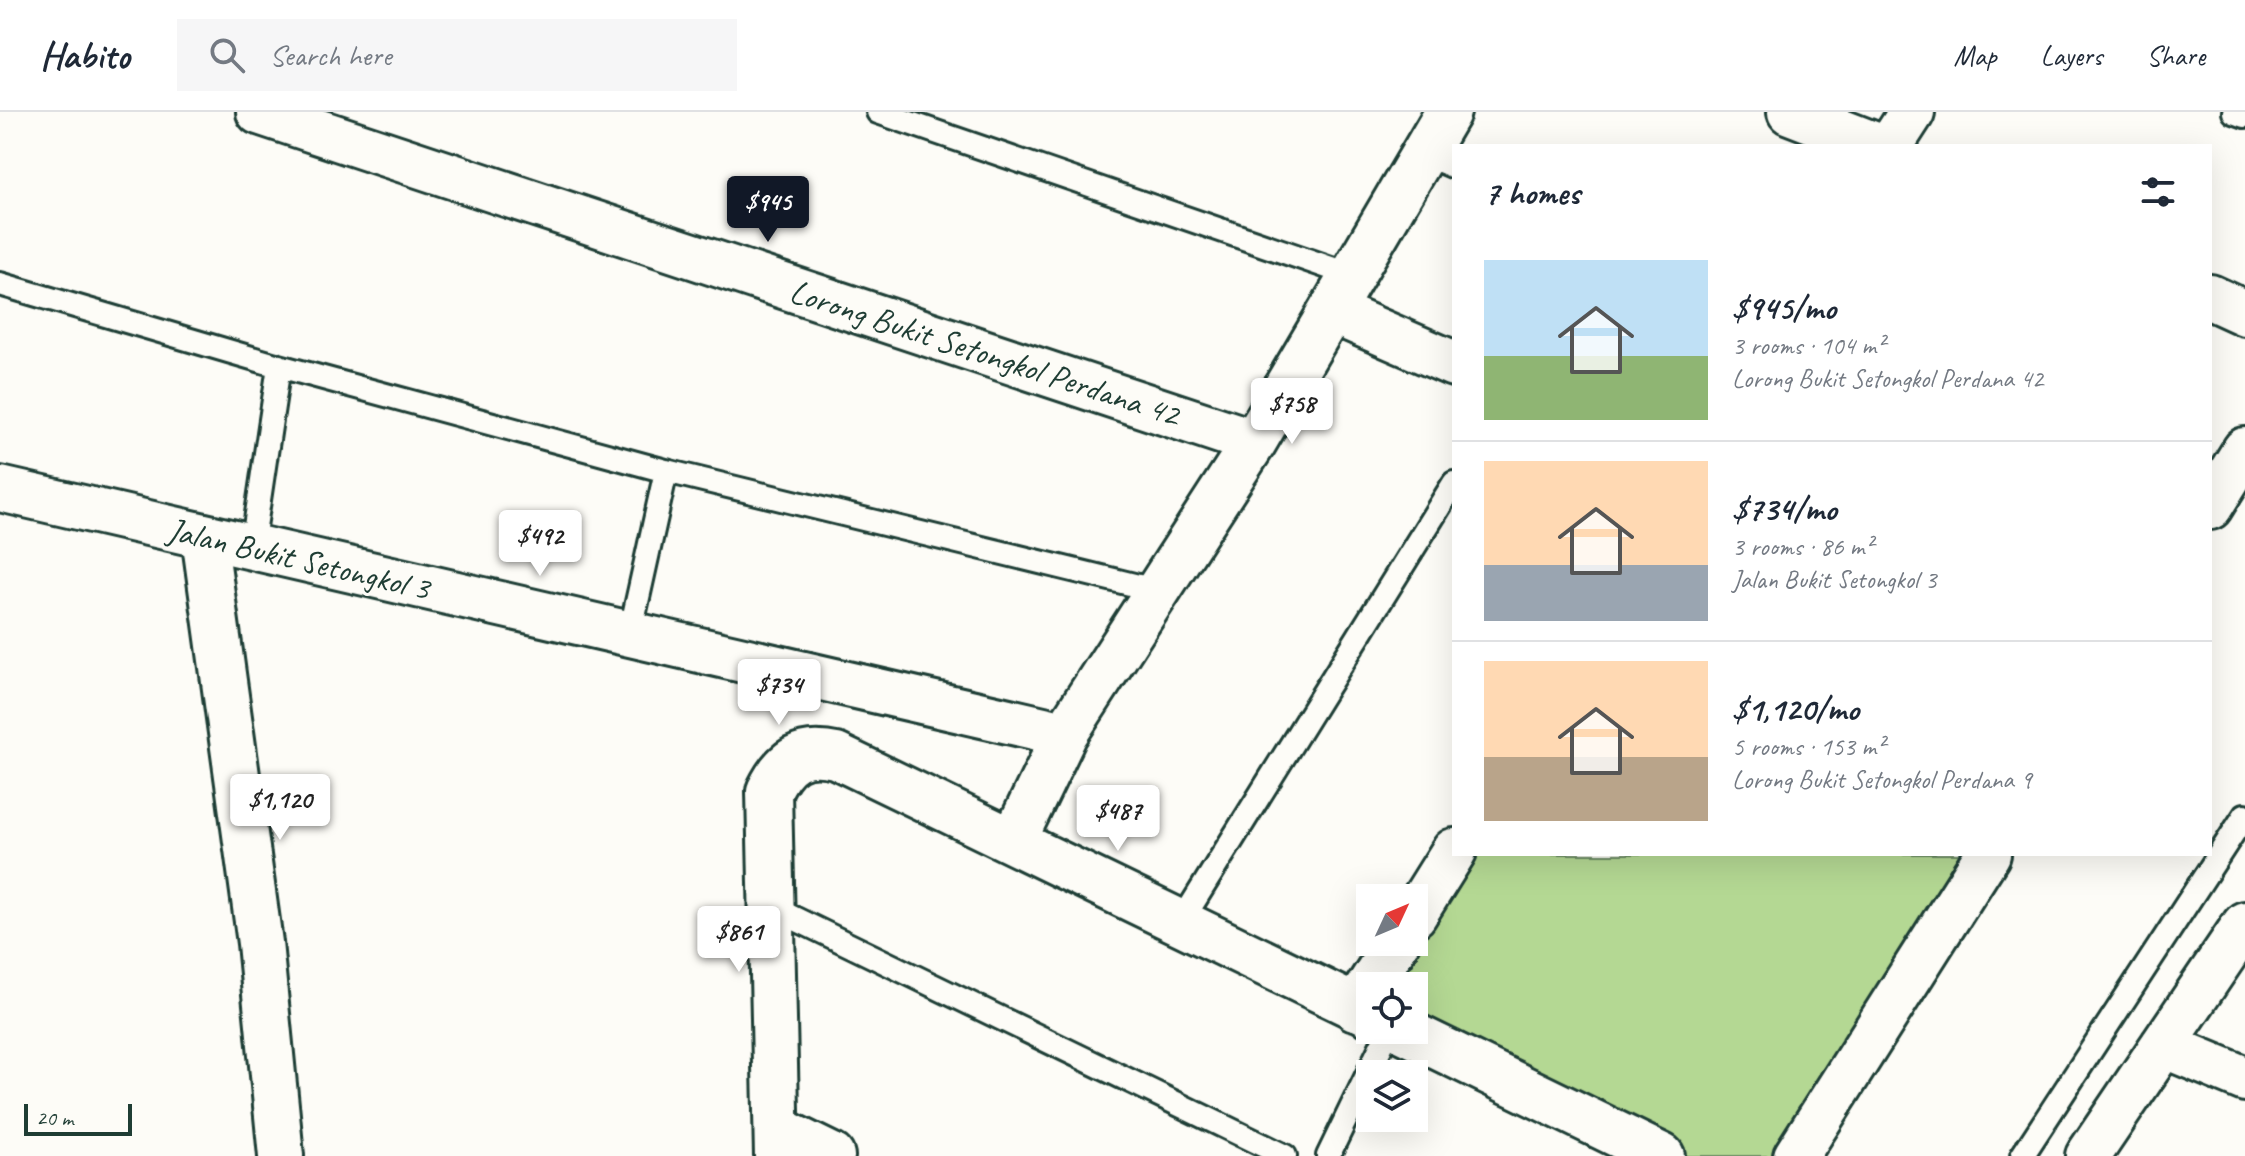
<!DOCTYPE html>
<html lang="en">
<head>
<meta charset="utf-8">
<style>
	:root { --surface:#fff; --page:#f6f6f7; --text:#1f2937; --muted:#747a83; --line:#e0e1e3; --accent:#111827 }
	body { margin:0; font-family:Caveat,sans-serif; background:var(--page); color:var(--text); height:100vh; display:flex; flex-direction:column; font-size:30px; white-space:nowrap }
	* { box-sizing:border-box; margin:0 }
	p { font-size:26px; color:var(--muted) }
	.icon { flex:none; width:44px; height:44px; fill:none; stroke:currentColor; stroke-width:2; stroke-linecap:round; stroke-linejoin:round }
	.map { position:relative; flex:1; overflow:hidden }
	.sheet { position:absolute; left:1452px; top:32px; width:760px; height:712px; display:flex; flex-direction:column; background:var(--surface); border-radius:0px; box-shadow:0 8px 32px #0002 }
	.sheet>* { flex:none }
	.needle { width:52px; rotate:46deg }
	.buttons { position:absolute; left:1356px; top:772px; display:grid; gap:16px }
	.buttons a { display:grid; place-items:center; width:72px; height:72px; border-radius:0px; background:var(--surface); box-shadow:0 8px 32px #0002; font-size:40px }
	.scale { position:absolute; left:24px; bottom:20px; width:108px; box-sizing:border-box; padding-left:8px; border:4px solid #1f3d34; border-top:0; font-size:22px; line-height:28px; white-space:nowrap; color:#1f3d34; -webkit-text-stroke:6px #fdfcf7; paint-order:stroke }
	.price { position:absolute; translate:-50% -68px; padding:0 18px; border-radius:8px; background:#fff; color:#222; font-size:26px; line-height:52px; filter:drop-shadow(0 2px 4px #0008) }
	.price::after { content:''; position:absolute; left:50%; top:48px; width:24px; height:18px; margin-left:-12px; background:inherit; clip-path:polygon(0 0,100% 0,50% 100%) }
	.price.selected { background:var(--accent); color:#fff }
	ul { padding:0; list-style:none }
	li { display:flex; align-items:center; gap:24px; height:200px; padding:0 32px }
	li+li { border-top:2px solid var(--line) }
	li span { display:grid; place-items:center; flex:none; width:224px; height:160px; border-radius:0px; color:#555 }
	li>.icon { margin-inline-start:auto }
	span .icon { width:96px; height:96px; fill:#fffc; stroke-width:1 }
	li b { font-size:34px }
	h2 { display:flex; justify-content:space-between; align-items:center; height:96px; padding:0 32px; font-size:34px }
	header { display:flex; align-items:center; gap:48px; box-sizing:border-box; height:112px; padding:0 40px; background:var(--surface); border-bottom:2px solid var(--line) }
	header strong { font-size:38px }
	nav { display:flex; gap:44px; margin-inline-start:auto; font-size:28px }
	.search { width:560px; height:72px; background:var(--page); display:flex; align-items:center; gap:20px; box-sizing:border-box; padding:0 28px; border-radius:0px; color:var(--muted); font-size:30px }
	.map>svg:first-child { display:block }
	.green { fill:#b4d893; stroke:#6a8a64; stroke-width:2 }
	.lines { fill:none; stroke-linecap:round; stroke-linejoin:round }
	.lane-casing { stroke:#1f3d34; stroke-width:28 }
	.street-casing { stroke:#1f3d34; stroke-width:50 }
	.lane { stroke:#fdfcf7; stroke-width:22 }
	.street { stroke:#fdfcf7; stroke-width:44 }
	.labels { text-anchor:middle; stroke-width:6; stroke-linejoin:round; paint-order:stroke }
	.street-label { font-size:34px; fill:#1f3d34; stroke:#fdfcf7 }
</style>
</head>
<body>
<header>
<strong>Habito</strong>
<div class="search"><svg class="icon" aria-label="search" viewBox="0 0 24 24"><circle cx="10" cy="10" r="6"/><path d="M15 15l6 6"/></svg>Search here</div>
<nav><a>Map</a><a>Layers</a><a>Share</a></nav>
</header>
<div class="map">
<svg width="2245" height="1044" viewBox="0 0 2245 1044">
	<rect width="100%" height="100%" fill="#fdfcf7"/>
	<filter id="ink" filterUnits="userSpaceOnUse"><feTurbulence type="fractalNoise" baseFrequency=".0125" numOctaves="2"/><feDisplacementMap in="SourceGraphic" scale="16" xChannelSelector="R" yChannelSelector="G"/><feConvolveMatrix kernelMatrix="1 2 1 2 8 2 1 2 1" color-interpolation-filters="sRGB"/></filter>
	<g filter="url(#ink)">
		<path class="green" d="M1476,742H2009L1818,1044H1642L1414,918V874H1391Z"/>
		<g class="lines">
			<defs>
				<path id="lane" d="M878,0L1351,163
					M2234,0L2245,4
					M1422,41L1454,55
					M0,172L279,254L666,359L1159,479
					M252,435L279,254
					M630,522L666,359
					M771,795L1285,1044
					M1181,810L1454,371
					M1328,1044L1389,918
					M2022,1044L2245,703"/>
				<path id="street" d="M259,0L1254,330
					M1790,0L1878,34
					M1890,34L1912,0
					M2210,185L2245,201
					M1332,199L1454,252
					M0,377L1065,622
					M2210,395L2245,338
					M204,424L260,831L281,1044
					M1014,728L1065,622L1254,330L1448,0
					M1414,803L1454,739
					M1355,896L1397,830
					M1403,918L1662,1044
					M2163,933L2245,967
					M777,1017L832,1044
					M777,1044L769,679C784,648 801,636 836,644L1370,902
					M1796,1044L1988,742
					M2088,1044L2245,812"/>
			</defs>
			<use href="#lane" class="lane-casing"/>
			<use href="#street" class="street-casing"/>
			<use href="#lane" class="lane"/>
			<use href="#street" class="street"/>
		</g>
	</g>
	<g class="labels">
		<g class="street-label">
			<text transform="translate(985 240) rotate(18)" y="12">Lorong Bukit Setongkol Perdana 42</text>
			<text transform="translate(299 446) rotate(13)" y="12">Jalan Bukit Setongkol 3</text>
		</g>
	</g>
</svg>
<div class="buttons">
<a><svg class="needle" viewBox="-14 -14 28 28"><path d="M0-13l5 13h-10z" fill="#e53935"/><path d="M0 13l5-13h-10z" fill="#747a83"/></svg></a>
<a><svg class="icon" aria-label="locate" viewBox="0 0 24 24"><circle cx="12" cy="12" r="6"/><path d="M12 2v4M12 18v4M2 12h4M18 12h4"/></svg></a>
<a><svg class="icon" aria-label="layers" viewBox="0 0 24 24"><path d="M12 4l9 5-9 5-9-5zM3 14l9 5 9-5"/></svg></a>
</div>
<div class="scale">20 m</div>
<b class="price selected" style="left:768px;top:132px">$945</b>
<b class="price" style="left:1292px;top:334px">$758</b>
<b class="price" style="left:540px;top:466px">$492</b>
<b class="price" style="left:779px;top:615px">$734</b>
<b class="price" style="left:280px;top:730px">$1,120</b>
<b class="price" style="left:1118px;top:741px">$487</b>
<b class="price" style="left:739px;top:862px">$861</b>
<section class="sheet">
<h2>7 homes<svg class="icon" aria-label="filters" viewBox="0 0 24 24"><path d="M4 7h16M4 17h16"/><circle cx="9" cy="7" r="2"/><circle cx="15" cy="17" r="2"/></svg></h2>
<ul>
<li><span style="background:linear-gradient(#bfe0f5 60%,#8fb573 0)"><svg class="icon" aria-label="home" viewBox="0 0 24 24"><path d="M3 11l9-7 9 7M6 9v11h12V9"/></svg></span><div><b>$945/mo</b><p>3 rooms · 104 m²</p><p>Lorong Bukit Setongkol Perdana 42</p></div></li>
<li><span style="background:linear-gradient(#ffd9b3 65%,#9aa5b1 0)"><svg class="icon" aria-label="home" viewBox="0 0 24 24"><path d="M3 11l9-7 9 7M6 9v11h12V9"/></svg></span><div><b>$734/mo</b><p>3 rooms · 86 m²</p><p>Jalan Bukit Setongkol 3</p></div></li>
<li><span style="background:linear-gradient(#ffd9b3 60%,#b9a48a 0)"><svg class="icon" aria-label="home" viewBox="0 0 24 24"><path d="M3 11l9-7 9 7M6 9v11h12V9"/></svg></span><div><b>$1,120/mo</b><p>5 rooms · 153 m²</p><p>Lorong Bukit Setongkol Perdana 9</p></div></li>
</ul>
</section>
</div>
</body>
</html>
